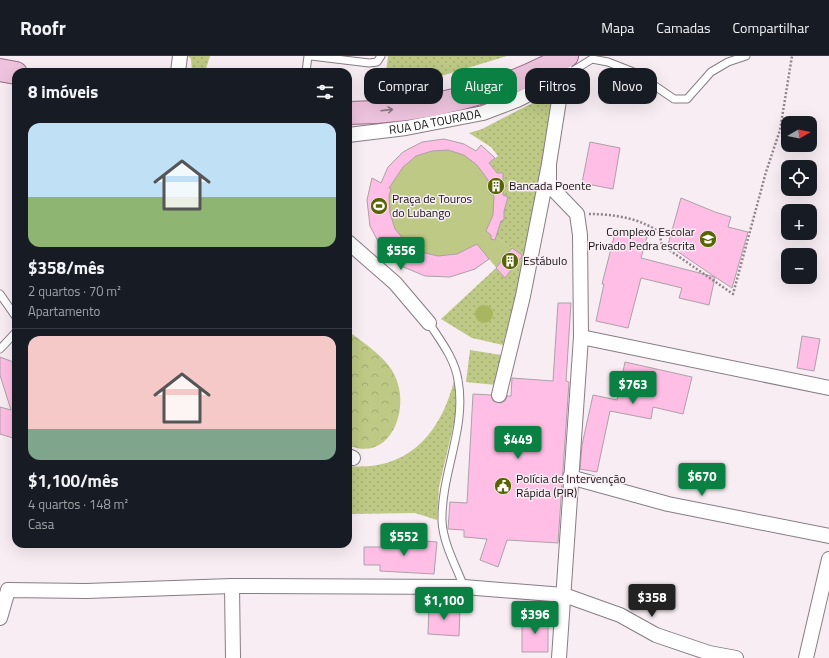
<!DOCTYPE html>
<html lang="pt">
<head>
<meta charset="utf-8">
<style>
	:root { --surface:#171b24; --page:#20242c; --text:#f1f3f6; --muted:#9ea1a6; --line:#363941; --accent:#0b8043 }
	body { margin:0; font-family:"Titillium Web",sans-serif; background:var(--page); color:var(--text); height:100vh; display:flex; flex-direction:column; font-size:15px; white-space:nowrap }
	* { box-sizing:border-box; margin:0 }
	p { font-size:13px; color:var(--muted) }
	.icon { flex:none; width:22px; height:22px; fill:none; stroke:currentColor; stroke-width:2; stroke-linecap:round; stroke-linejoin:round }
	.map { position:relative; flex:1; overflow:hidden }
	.drawer { position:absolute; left:12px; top:12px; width:340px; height:480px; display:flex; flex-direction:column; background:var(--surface); border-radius:12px; box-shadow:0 4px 16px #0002 }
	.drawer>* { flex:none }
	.guide { position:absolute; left:364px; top:12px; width:380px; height:36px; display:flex; gap:8px }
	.needle { width:26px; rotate:81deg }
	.buttons { position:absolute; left:781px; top:60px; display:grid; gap:8px }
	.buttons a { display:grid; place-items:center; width:36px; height:36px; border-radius:8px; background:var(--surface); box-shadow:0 4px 16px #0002; font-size:20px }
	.price { position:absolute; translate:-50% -34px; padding:0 9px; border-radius:4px; background:var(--accent); color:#fff; font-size:13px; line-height:26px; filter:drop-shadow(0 1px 2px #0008) }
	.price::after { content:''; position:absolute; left:50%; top:24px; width:12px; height:9px; margin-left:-6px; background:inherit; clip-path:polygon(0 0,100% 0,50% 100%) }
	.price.on { background:#222; color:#fff }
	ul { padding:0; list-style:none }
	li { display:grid; align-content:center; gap:8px; height:212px; padding:0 16px }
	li+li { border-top:1px solid var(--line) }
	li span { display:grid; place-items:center; height:124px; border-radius:12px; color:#555 }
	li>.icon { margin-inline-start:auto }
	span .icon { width:72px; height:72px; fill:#fffc; stroke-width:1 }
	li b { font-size:17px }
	h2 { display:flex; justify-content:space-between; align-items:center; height:48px; padding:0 16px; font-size:17px }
	.tag { padding:0 14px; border-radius:12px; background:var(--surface); box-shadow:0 4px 16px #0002; font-size:14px; line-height:36px }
	.tag.on { background:var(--accent); color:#fff }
	header { display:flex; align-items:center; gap:24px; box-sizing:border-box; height:56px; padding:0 20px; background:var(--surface); border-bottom:1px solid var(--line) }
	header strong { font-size:19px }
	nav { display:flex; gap:22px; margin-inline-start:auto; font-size:14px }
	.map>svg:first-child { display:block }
	.grass { fill:url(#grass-dots) }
	.park { fill:url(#park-crowns) }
	.pitch { fill:#bdc984 }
	.water { fill:#a8b660 }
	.building { fill:#ffbee5; stroke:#aca1a7 }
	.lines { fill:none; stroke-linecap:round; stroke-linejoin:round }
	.lane-casing { stroke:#877d83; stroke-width:9 }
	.street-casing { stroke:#877d83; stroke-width:16 }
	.primary-casing { stroke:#9a6b88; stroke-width:24 }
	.path { stroke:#8d858a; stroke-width:2.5; stroke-dasharray:2 2; stroke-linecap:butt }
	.lane { stroke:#fff; stroke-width:7 }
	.street { stroke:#fff; stroke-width:14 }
	.primary { stroke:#eec3dd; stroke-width:22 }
	.oneway { stroke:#8c7382 }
	.labels { text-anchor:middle; stroke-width:3; stroke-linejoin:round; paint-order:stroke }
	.street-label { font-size:12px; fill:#151113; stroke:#f8edf3 }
	.poi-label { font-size:12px; fill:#151113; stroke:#f8edf3; text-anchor:start }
</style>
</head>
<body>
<header>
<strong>Roofr</strong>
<nav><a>Mapa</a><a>Camadas</a><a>Compartilhar</a></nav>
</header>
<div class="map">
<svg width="829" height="602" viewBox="0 0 829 602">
	<defs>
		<pattern id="grass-dots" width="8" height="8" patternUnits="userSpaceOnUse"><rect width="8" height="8" fill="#bdc984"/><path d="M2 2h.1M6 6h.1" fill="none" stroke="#a2ac71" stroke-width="1.8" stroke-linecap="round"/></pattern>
		<pattern id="park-crowns" width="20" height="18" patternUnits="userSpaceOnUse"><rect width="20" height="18" fill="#bdc984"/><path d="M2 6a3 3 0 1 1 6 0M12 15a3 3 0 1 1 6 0" fill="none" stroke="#a2ac71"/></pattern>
	</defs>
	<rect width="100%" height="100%" fill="#f8edf3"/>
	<path class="grass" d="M188,0H210L205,16L192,15L191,3Z
		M388,0H507L418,27L384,33Z
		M550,38H553L554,41L517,238L503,289L472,282L441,263L496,212L505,222L523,199L494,180L496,116L489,107L498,100L491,91L469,77L482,73Z
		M470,294L501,299L496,329L466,326Z
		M455,321L456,358L439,431L437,464L415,457L348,458V410C409,416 442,376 455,321Z"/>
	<path class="park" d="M348,275C365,288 390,303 397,325C409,358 388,407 348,389Z"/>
	<path class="pitch" d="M444,83L464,88L476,95L481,89L495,102L490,108C506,128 509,158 494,180L523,199L505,222L489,203L475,213L450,221L370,170L367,144L372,122L381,127C395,96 410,87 444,83Z"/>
	<path class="water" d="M475 258a9 9 0 1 1 18 0a9 9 0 1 1-18 0Z"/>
	<path class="building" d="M444,83L464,88L476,95L481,89L495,102L489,107L497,117H503V139L508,141L504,155V164L501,165L495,184L491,183V179L486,175L493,159L494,141L488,124L477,109L464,99L448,94L432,95L416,100L403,111L389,132L391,133L389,140L390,157L395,173L406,186L421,196L438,200L457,198L477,188L489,203L475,213L450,221L425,220L401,210L382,193L370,170L367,144L372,122L381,127L388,111L403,96L422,86Z
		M590,86L620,92L613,133L582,127Z
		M681,142L715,156L731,161L728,171L748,176L732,232L715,221L709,249L679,242L682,232L641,222L628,272L596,265L604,228H602L616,173L647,181L641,202L715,221L668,189Z
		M512,192L522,199V200L505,222L496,212Z
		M558,247H571L566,325L569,326L558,487L507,484L498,511L480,504L487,483L464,481V474L448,473L450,446L467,447L473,338L491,339L493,345L501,347L505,345L507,340H511L512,322L553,325Z
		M802,280L820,283L814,315L797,312Z
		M0,301L16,307V383L0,378V351L11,354L0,319Z
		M625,306L692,321L683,358L653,351L651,363L610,355L597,416L580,413L582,389L593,339L617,344Z
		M404,483L437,486L434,518L380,515V509H364V491H403Z
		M429,551L460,552L459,580L428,578Z
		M529,561L548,562V596H522V567H529Z"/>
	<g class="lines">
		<defs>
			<path id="lane" d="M311,0L369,7L377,6L381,0
				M306,16L308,0
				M563,21L592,3L608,6L636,17L674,43H687L711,16L728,6L746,0
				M0,238L16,261
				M429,267C440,284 455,303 458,324C467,372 441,417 442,465C443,487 456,510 464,531
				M0,293L16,276"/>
			<g id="street">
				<path d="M178,16L180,0"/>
				<path id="s1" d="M348,79L406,72L483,57L517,44L563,21"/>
				<path d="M549,108V129L577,158L580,179L581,281L559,602"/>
				<path d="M348,186L395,227L429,267"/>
				<path d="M581,281L829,332"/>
				<path d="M499,339L523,240L549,108L566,0"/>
				<path d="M348,400L353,402"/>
				<path d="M570,421L668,448L829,480"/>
				<path d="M232,530L233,602"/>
				<path d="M0,562L8,534L86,535L232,530L464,531L564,539L620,559L656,579L709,597L736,602"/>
				<path d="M806,602L829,503"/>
			</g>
			<path id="primary" d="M0,14L16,17
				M348,57C424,57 501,37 567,0"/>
		</defs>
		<use href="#lane" class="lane-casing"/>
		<use href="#street" class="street-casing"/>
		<use href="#primary" class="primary-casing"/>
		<path class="path" d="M589,158C612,158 640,162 659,176L662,189L733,238L766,116L780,74L792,0"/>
		<use href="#lane" class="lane"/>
		<use href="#street" class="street"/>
		<use href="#primary" class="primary"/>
	</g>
	<defs><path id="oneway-shaft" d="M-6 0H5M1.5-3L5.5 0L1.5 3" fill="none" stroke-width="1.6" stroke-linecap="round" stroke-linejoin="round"/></defs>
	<use class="oneway" href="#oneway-shaft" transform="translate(387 54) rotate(-7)"/>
	<defs>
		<symbol id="building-disc" viewBox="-11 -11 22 22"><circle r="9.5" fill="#586302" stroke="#f8edf3"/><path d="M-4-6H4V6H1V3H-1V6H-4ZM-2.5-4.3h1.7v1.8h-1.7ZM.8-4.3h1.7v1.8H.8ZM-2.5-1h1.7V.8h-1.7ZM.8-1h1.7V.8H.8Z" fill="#fff"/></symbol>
		<symbol id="stadium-disc" viewBox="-11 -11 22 22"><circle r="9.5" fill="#586302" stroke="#f8edf3"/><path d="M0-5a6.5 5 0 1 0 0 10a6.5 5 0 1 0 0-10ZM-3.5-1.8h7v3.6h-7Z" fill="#fff"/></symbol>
		<symbol id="school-disc" viewBox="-11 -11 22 22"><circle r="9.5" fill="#586302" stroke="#f8edf3"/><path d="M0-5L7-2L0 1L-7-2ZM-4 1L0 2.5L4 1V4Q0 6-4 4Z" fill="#fff"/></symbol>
		<symbol id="civic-disc" viewBox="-11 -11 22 22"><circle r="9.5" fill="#586302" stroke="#f8edf3"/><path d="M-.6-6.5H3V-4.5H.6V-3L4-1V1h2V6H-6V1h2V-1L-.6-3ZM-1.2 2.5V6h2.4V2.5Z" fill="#fff"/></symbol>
	</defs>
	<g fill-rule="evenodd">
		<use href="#building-disc" x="486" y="120" width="20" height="20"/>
		<use href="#stadium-disc" x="369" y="140" width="20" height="20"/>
		<use href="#school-disc" x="698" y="173" width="20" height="20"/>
		<use href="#building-disc" x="500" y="195" width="20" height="20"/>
		<use href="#civic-disc" x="493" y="420" width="20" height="20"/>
	</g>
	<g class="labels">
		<g class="street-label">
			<text dy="4" stroke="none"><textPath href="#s1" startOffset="88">RUA DA TOURADA</textPath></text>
		</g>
		<g class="poi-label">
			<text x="509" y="134">Bancada Poente</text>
			<text x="392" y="147">Praça de Touros<tspan x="392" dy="14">do Lubango</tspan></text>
			<text x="695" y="180" text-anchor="end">Complexo Escolar<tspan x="695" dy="14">Privado Pedra escrita</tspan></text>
			<text x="523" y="209">Estábulo</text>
			<text x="516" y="427">Polícia de Intervenção<tspan x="516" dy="14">Rápida (PIR)</tspan></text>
		</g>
	</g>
</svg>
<div class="buttons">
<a><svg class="needle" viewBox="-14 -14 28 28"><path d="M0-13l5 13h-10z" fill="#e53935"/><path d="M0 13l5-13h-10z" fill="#9ea1a6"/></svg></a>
<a><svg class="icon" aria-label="locate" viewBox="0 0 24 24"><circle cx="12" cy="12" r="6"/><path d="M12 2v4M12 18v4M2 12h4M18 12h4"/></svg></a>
<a>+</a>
<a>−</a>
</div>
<b class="price" style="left:401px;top:215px">$556</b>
<b class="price" style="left:633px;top:349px">$763</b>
<b class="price" style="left:518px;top:404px">$449</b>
<b class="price" style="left:702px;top:441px">$670</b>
<b class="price" style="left:404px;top:501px">$552</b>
<b class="price on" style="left:652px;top:562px">$358</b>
<b class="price" style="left:444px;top:565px">$1,100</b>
<b class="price" style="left:535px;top:579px">$396</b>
<div class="guide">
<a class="tag">Comprar</a>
<a class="tag on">Alugar</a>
<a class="tag">Filtros</a>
<a class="tag">Novo</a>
</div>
<section class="drawer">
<h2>8 imóveis<svg class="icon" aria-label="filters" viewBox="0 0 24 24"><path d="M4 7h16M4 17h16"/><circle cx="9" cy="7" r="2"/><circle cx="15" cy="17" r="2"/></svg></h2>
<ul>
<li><span style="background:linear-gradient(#bfe0f5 60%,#8fb573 0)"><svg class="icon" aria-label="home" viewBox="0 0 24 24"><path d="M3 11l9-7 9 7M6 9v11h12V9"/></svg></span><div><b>$358/mês</b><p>2 quartos · 70 m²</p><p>Apartamento</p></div></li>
<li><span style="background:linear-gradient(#f6c9c9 75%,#7fa58c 0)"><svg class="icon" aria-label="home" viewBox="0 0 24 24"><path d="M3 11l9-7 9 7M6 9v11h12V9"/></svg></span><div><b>$1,100/mês</b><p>4 quartos · 148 m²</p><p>Casa</p></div></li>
</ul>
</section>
</div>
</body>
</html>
